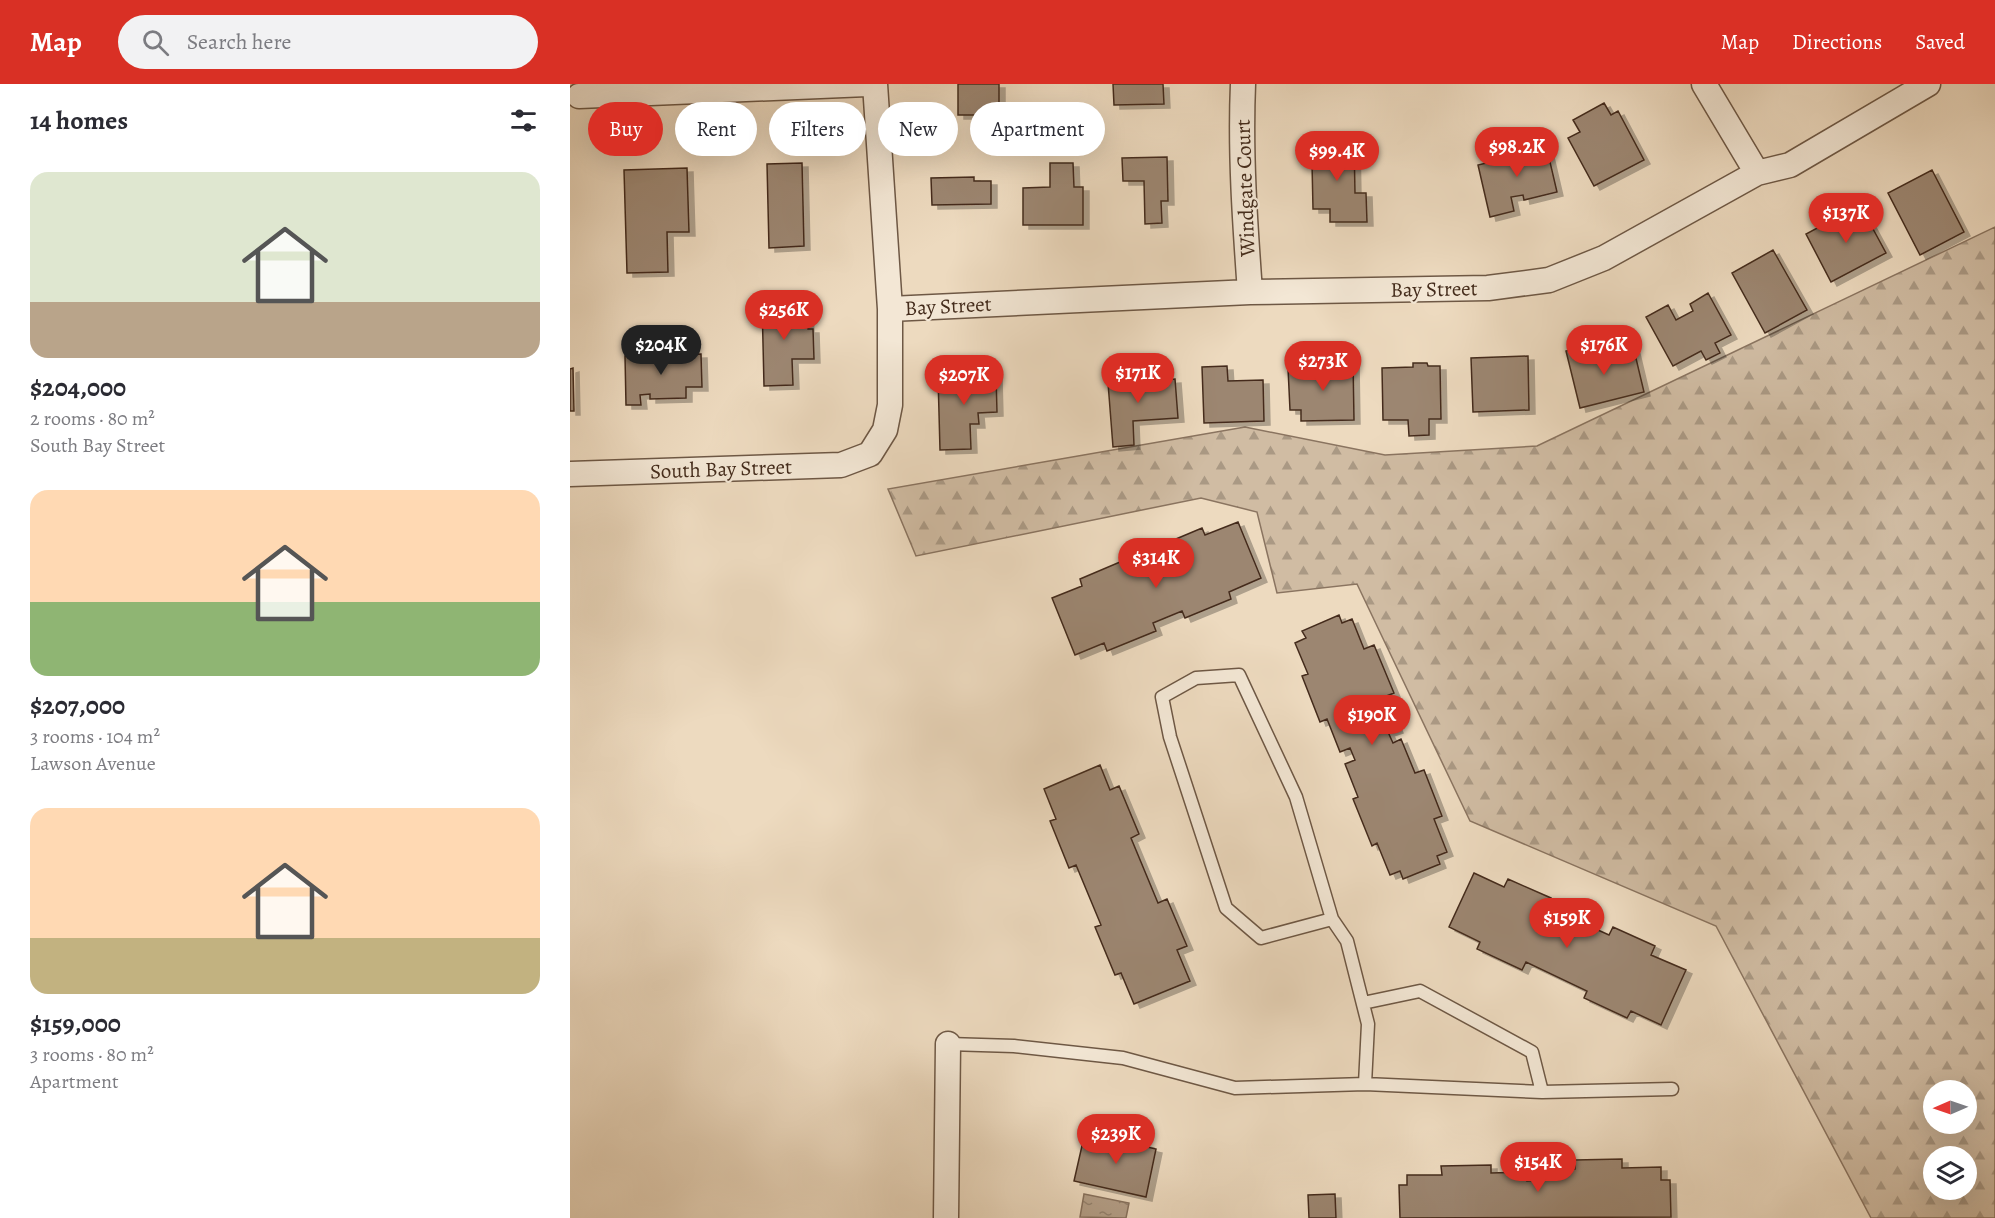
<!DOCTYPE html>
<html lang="en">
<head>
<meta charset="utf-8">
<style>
	:root { --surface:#fff; --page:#f2f2f3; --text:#2b2b33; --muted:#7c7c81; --accent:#d93025 }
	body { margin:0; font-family:Alegreya,serif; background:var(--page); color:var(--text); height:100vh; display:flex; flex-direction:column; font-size:22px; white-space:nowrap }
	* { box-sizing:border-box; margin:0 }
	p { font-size:20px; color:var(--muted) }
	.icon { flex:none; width:33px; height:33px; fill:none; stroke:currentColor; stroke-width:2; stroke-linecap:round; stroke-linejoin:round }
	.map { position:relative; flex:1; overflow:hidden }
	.drawer { display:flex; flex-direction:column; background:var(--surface); width:570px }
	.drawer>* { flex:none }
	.hud { position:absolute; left:18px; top:18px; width:570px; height:54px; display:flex; gap:12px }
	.needle { width:39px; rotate:268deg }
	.fabs { position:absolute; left:1353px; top:996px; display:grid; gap:12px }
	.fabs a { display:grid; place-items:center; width:54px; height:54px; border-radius:50%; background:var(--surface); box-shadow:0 6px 24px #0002; font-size:30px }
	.price { position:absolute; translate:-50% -51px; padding:0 14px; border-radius:21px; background:var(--accent); color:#fff; font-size:20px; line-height:39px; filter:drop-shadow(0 2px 3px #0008) }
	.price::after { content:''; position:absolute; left:50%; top:36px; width:18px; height:14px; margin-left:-9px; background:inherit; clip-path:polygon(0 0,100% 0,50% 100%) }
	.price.on { background:#222; color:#fff }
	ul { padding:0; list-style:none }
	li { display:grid; align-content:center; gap:12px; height:318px; padding:0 30px }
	li span { display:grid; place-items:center; height:186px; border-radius:18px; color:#555 }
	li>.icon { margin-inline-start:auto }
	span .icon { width:108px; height:108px; fill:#fffc; stroke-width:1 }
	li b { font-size:26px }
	h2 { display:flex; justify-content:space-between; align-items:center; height:72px; padding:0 30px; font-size:26px }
	.tag { padding:0 21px; border-radius:27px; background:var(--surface); box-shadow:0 6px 24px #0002; font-size:21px; line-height:54px }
	.tag.on { background:var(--accent); color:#fff }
	header { display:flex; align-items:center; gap:36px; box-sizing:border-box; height:84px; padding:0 30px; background:var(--accent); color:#fff }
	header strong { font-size:28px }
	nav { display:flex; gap:33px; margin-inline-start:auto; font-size:21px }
	.search { width:420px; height:54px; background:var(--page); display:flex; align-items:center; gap:15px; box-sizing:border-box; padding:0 21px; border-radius:33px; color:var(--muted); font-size:22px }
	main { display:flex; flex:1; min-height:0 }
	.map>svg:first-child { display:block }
	.forest { fill:url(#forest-firs); stroke:#8a7460; stroke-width:1.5; fill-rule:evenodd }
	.water { fill:url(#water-ripples); stroke:#87715d; stroke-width:1.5 }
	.building { fill:#9c8671; stroke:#442c1c; stroke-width:1.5; filter:url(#shadow) }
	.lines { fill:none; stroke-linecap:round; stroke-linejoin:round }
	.service-casing { stroke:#6e5845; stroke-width:15 }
	.minor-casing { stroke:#6e5845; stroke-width:27 }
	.service { stroke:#f3e7d5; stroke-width:12 }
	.minor { stroke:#f3e7d5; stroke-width:24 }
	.labels { text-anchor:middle; stroke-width:4.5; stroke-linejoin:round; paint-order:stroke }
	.street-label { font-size:21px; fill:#442c1c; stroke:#f3e7d5 }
</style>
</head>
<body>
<header>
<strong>Map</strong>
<div class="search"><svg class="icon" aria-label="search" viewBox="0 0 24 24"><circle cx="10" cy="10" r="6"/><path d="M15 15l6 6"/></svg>Search here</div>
<nav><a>Map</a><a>Directions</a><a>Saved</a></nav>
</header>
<main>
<section class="drawer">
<h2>14 homes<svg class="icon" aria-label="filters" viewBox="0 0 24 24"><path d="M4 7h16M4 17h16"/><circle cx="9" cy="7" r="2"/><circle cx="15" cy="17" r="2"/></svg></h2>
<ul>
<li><span style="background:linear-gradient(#dfe7d0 70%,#b9a48a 0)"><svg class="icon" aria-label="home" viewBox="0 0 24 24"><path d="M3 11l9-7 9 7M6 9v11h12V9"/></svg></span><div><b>$204,000</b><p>2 rooms · 80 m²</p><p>South Bay Street</p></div></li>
<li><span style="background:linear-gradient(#ffd9b3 60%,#8fb573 0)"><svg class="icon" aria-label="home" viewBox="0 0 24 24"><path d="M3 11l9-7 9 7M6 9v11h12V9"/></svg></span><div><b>$207,000</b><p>3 rooms · 104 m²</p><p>Lawson Avenue</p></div></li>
<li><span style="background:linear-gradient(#ffd9b3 70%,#c2b280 0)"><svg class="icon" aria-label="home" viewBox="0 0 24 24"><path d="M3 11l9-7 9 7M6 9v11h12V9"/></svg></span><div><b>$159,000</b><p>3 rooms · 80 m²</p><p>Apartment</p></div></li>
</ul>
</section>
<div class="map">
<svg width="1425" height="1134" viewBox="0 0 1425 1134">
	<defs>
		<pattern id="forest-firs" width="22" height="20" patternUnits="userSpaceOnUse" patternTransform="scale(1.5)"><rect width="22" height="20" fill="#d0bca3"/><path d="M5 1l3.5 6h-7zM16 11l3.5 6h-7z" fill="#aa9984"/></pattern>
		<pattern id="water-ripples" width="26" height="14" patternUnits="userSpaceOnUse" patternTransform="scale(1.5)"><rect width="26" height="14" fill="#b49f88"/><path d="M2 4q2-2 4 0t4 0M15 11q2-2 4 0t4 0" fill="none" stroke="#94826e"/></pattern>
		<filter id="shadow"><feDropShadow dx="6" dy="4" stdDeviation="0" flood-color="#0004"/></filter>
	</defs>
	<rect width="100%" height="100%" fill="#eddabf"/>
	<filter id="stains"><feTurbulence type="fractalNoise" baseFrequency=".00333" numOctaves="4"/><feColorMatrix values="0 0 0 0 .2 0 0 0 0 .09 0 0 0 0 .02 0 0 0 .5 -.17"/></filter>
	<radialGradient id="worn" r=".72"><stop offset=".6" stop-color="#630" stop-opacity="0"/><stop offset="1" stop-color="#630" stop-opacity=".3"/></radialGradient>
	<path class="forest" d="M1425,143V1134H1301L1146,842L900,737L787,500L707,509L687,428L631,414L346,472L318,405L675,343L815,371L967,362ZM1364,1006H1396V1040H1364ZM1364,1072H1396V1106H1364Z"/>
	<path class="water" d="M514,1110L559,1119L556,1134L510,1133Z"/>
	<path class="building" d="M388,0H429V31H388Z
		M543,0H593L594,20L544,21Z
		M1034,19L1041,31L1048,27L1074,76L1024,102L998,54L1010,48L1003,36Z
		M961,54L965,67L977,65L987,108L954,116L953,111L941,113L944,127L920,133L908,81L945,72L942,58Z
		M784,55L785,109H796L797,138H760V125H743L742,79H746V56Z
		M597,73L598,117H591L592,139L575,140L574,97H553L552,74Z
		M232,79L234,162L199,164L197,80Z
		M480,79H503L504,103H513V141H453V104L480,103Z
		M117,84L119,148H97L98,188L57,189L54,86Z
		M1362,86L1394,148L1350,171L1318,109Z
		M404,93V97H421V120L362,121L361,94Z
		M1290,121L1316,169L1261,198L1236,150Z
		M1203,166L1237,226L1195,249L1162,189Z
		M1138,209L1161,251L1145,259L1150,269L1136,276L1131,267L1103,282L1076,233L1098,221L1106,236L1123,227L1120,220Z
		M225,216V228L237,227L238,245H243L244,275H222L223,301L194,302L192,217Z
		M1021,261L1024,275L1064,266L1074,308L1010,324L996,267Z
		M131,270L132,303H116V314L80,315V310L70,311L71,321H56L55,272Z
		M958,272L959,326L903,328L901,274Z
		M783,276L784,336L731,337V326H720L718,284L738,283V288H753L752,277Z
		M843,279H857L858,282H870L871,335H859V351L839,352L838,336H813L812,284L843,283Z
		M657,282L658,297L693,296L694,337L634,339L632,283Z
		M3,284L4,327H0V285Z
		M559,285L560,298L605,295L608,334L563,337L564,361L543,363L537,286Z
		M412,286V291H426L427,328L408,329L409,340H400L401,365L370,366L368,292H384V287Z
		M668,438L691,494L659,508L661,515L615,534L612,527L583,539L586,547L537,567L534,559L505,571L482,514L512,502L510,495L557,475L560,482L590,470L587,463L632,444L635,451Z
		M769,531L772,539L782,535L794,565L804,561L824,609L814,613L827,645L818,648L823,659L831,655L845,689L854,686L872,732L864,735L877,768L867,772L870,780L833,795L830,787L820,791L807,759L802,762L783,715L788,713L775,680L785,676L780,664L770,668L757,635L750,638L732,592L738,590L725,559L736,554L732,547Z
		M530,681L540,706L549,702L569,750L561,754L588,819L597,815L617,862L607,866L620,897L564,920L551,889L545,891L525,843L531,841L506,781L499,784L480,737L486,735L474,705Z
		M904,789L934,803L938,795L981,814L977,823L1039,851L1043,843L1085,862L1081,871L1116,886L1091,941L1061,927L1057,934L1014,914L1017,907L956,878L952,886L907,865L910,858L879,843Z
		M514,1053L533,1057L534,1054L544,1056L545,1053L578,1060L577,1063L586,1065L576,1113L504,1097Z
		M1052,1075V1084L1091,1083V1096H1100L1101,1133L830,1134L829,1101H837V1091H872L871,1082L921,1081V1089L958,1088L957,1097L970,1096V1086L1005,1085V1076Z
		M765,1110L766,1134H739L738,1111Z"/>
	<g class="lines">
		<defs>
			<path id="service" d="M793,919L850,907L962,968L972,1008L795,1000
				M378,960L444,962L553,974L665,1004L795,1000L798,940L777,857L762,835L691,854L656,824L600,653L592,613L626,594L669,591L726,713L762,835
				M972,1008L1102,1005"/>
			<path id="minor" d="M673,0C670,69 675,139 680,208
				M1134,0L1187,89
				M9,12L297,0
				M320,225L680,208L918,204L979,196L1034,174L1187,89L1220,81L1358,0
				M0,390L271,381L300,370L315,346L320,321V225L305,0
				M376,1134L378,960"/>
		</defs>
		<use href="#service" class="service-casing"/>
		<use href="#minor" class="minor-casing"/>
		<use href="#service" class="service"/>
		<use href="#minor" class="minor"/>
	</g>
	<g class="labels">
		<g class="street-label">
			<text transform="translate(675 104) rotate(-92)" y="7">Windgate Court</text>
			<text transform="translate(864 205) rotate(-1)" y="7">Bay Street</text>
			<text transform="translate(378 222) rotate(-3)" y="7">Bay Street</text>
			<text transform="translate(151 385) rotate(-2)" y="7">South Bay Street</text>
		</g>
	</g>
	<rect width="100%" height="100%" filter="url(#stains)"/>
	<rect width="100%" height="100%" fill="url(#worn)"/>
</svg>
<div class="fabs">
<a><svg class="needle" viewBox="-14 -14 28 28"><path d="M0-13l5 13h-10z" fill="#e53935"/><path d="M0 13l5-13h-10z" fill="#7c7c81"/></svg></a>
<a><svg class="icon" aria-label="layers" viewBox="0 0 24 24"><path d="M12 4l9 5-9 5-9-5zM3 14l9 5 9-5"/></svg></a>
</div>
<b class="price" style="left:947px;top:94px">$98.2K</b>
<b class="price" style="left:767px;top:98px">$99.4K</b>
<b class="price" style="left:1276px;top:160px">$137K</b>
<b class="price" style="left:214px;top:257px">$256K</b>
<b class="price on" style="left:91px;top:292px">$204K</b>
<b class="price" style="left:1034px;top:292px">$176K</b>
<b class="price" style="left:753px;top:308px">$273K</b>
<b class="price" style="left:568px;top:320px">$171K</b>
<b class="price" style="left:394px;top:322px">$207K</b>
<b class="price" style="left:586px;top:505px">$314K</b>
<b class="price" style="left:802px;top:662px">$190K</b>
<b class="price" style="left:997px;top:865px">$159K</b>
<b class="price" style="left:546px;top:1081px">$239K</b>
<b class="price" style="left:968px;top:1109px">$154K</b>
<div class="hud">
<a class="tag on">Buy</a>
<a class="tag">Rent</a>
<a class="tag">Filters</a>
<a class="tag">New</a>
<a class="tag">Apartment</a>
</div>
</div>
</main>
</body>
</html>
